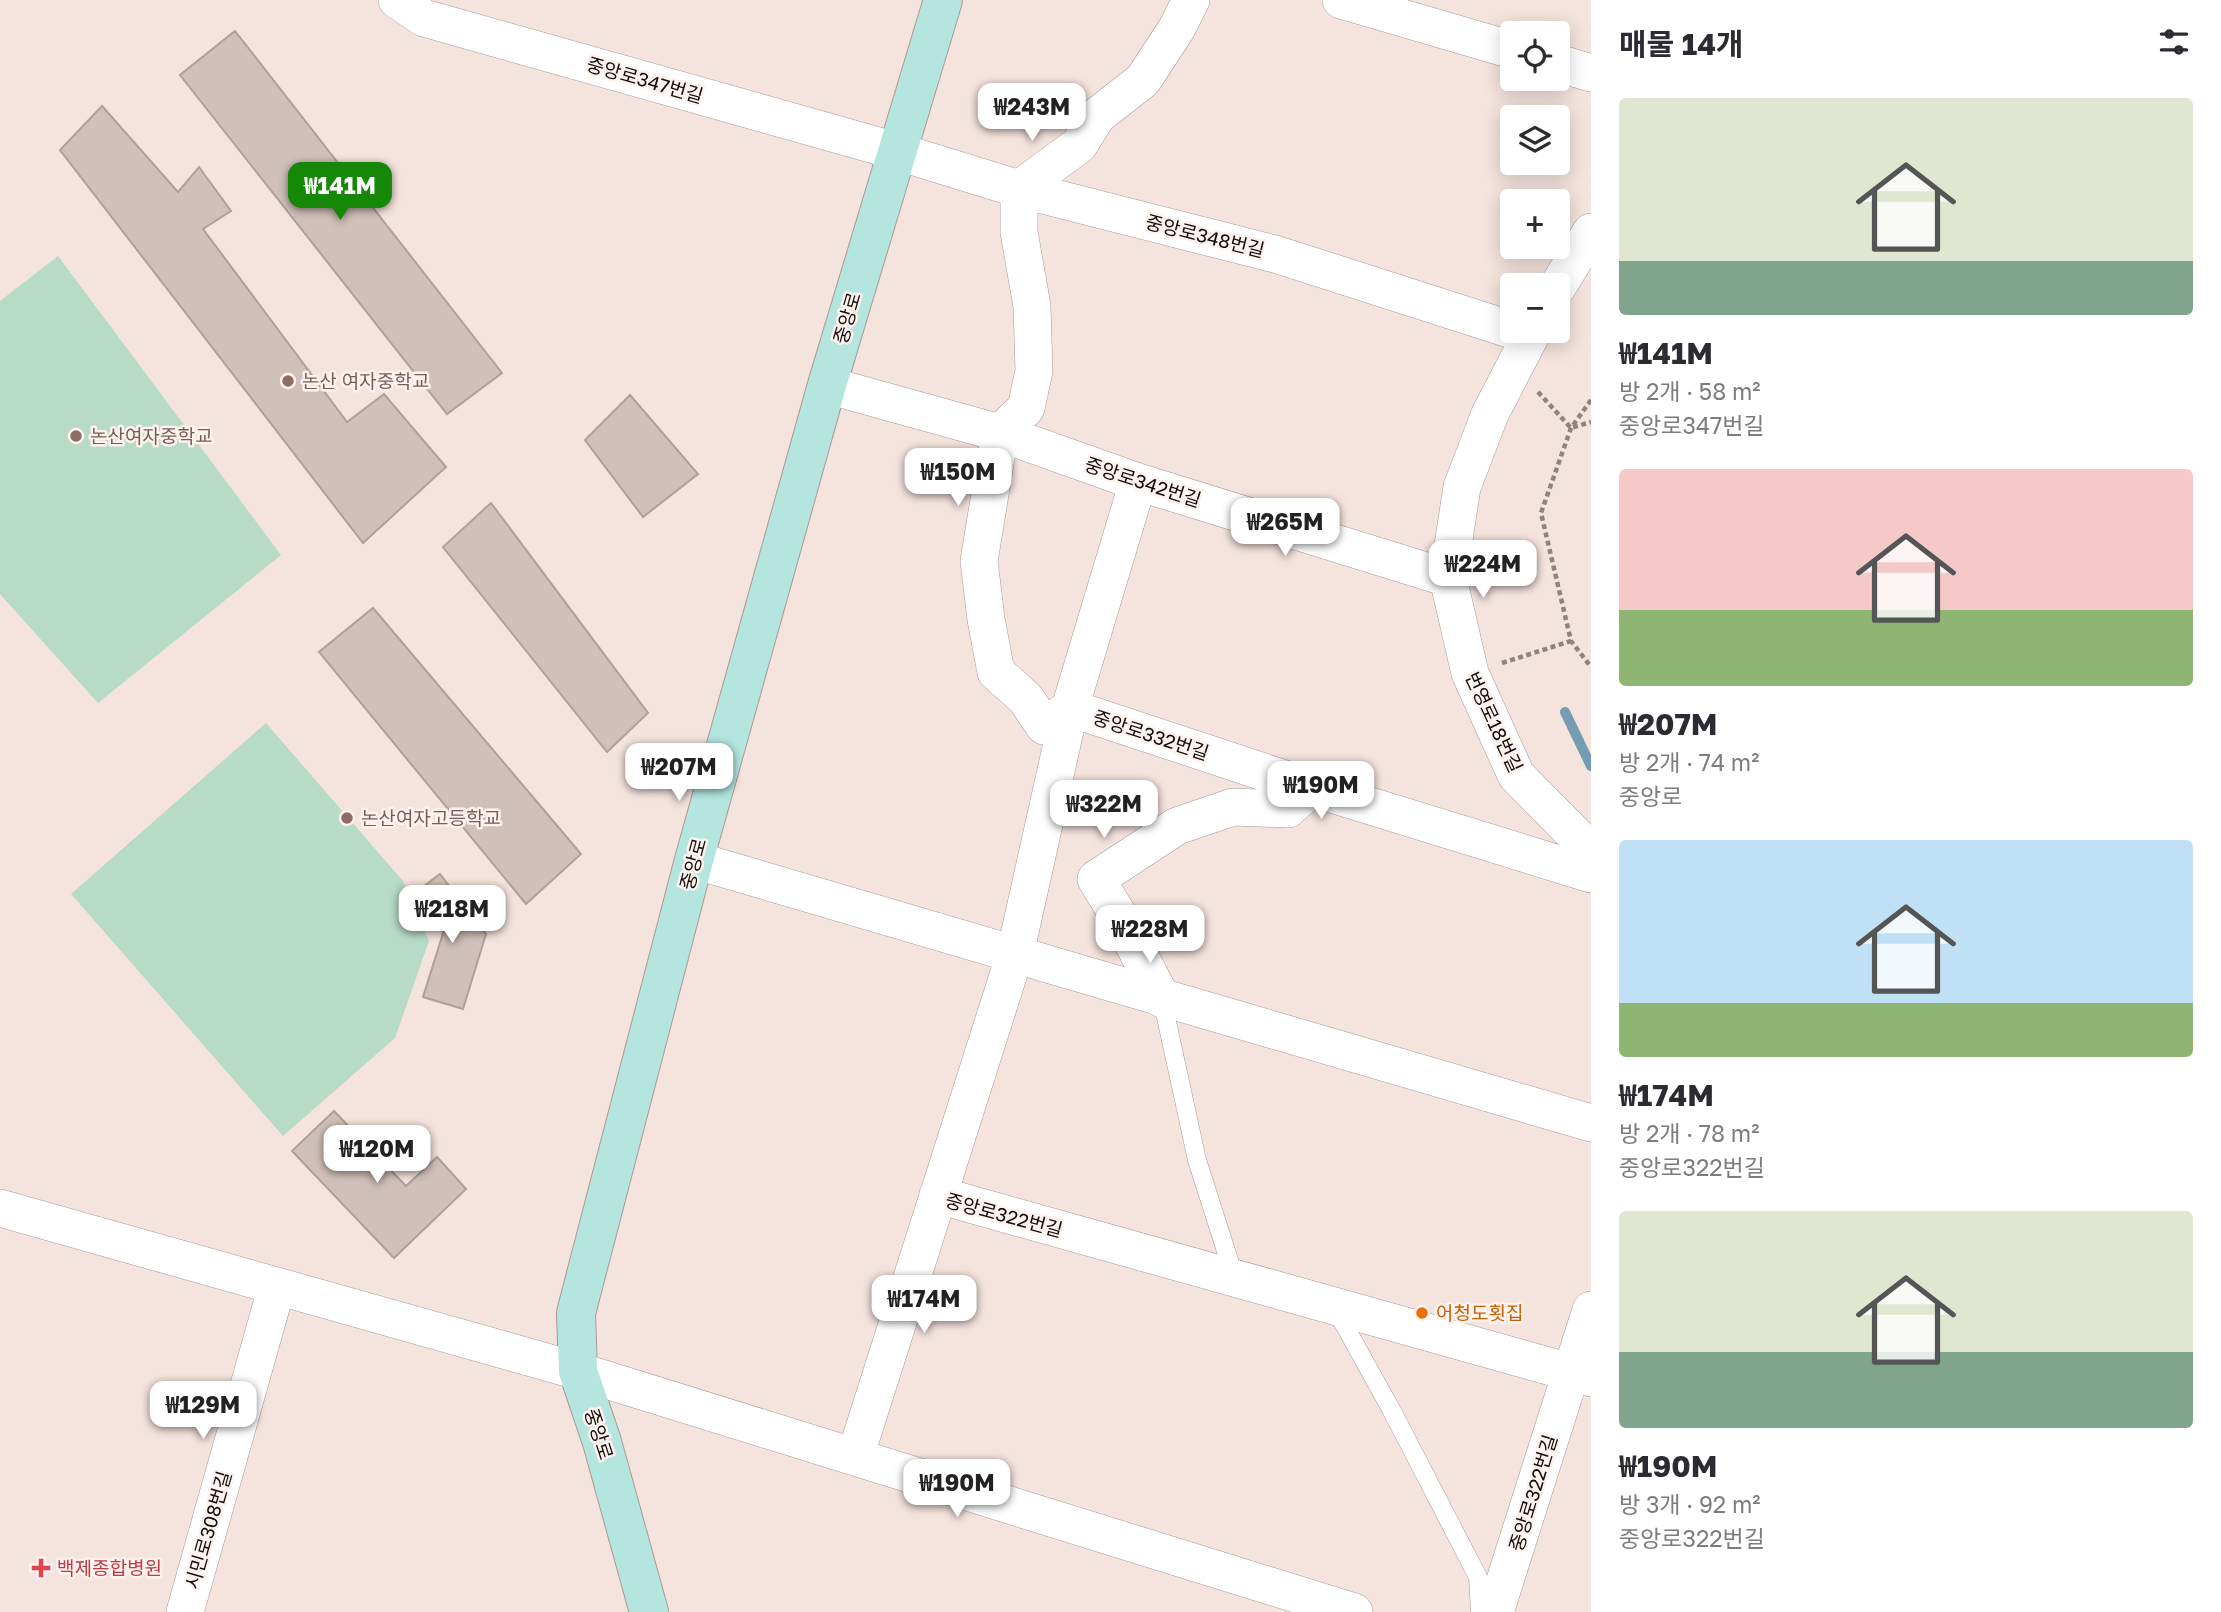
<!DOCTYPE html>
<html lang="ko">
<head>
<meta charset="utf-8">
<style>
	:root { --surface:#fff; --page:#f7f7f7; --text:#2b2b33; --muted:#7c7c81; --accent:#158808 }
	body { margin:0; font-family:"Golos Text","Noto Sans KR",sans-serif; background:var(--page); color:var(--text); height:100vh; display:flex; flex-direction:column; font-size:26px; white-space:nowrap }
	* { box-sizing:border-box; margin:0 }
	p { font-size:23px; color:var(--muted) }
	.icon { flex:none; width:38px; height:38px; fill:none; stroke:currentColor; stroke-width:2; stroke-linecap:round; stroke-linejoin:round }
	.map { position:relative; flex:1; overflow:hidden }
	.panel { display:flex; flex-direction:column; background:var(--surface); width:630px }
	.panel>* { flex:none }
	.tools { position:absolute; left:1500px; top:21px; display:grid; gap:14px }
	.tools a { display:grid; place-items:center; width:70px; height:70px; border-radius:7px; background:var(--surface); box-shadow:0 4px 18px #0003; font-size:35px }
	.price { position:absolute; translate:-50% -60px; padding:0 16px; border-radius:14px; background:#fff; color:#222; font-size:23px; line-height:46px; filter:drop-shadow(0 2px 4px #0008) }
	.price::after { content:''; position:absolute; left:50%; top:42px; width:21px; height:16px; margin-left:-10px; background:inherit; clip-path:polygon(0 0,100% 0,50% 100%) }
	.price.active { background:var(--accent); color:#fff }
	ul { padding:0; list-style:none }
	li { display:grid; align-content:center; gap:14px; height:371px; padding:0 28px }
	li span { display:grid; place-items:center; height:217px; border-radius:7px; color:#555 }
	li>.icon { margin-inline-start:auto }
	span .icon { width:126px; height:126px; fill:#fffc; stroke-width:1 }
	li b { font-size:30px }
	h2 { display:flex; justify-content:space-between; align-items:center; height:84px; padding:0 28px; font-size:30px }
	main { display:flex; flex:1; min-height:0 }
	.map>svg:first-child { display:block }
	.green { fill:#b7dbc6 }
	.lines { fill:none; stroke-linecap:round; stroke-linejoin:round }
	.stream { stroke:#749cb2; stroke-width:10 }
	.building { fill:#d1c0b9; stroke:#af9f98; stroke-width:2 }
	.lane-casing { stroke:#aa9a94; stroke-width:19 }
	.street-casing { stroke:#aa9a94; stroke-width:38 }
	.secondary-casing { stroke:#aa9a94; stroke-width:40 }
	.path { stroke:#90837f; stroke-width:4.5; stroke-dasharray:5 3.5; stroke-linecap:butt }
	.lane { stroke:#fff; stroke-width:18 }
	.street { stroke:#fff; stroke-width:37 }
	.secondary { stroke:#b4e5df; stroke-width:38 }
	.education-dot { fill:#8d6e63; stroke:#fdf2ee; stroke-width:2.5 }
	.food-dot { fill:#e8710a; stroke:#fdf2ee; stroke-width:2.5 }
	.health-dot { fill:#e0444e; stroke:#fdf2ee; stroke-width:2.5 }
	.labels { text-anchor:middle; stroke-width:5; stroke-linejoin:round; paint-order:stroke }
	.street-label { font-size:19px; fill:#110b09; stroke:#fdf2ee }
	.education-label { font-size:19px; fill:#785e54; stroke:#fdf2ee; text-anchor:start }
	.food-label { font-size:19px; fill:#c56008; stroke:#fdf2ee; text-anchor:start }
	.health-label { font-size:19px; fill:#be3a42; stroke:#fdf2ee; text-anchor:start }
</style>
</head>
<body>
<main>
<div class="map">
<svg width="1591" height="1612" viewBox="0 0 1591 1612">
	<rect width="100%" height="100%" fill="#f5e3dd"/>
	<path class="green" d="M58,256L281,555L98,703L0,594V301Z
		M266,723L403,881L429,941L395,1038L283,1136L71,894Z"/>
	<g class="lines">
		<path class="stream" d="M1565,712L1591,766"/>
	</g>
	<path class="building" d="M235,31L502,373L447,414L180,75Z
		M102,106L178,192L199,167L231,211L203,229L347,422L384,394L446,467L363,543L60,150Z
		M630,395L698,474L643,517L585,440Z
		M491,503L648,713L607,752L443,547Z
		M373,608L581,854L526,904L319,652Z
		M440,874L486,934L463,1009L423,997L444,930L415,893Z
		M334,1111L406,1186L437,1157L466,1189L394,1258L292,1151Z"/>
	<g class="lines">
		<defs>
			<path id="lane" d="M1162,999L1197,1160L1235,1279
				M1336,1310L1392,1411L1478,1577L1480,1612"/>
			<path id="street" d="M397,0L424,18L896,151L1019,189L1275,254L1512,330
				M1341,0L1512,50
				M1558,63L1591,73
				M1558,286L1591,232
				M1533,331L1490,414L1462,487L1448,578L1470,673L1516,775L1591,851
				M827,385L1000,433L1138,482L1448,578
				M1070,708L1044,726L1026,699L996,672L986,619L979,561L1000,433L1026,408L1034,371L1032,306L1019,232V189L1079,145L1097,116L1143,80L1177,28L1191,0
				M1070,708L1312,788L1591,874
				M694,860C993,947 1292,1037 1591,1123
				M1162,999L1120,918L1096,879L1177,826L1233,807L1288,809L1312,788
				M938,1195L1591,1378
				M0,1208L578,1371L1354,1612
				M855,1457L1015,954L1070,708L1138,482
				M185,1612L277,1286
				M1495,1612L1591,1310"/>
			<path id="secondary" d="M649,1612L602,1442L578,1371L576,1313L694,860L827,385L943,0"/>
		</defs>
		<use href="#lane" class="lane-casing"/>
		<use href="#street" class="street-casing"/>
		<use href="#secondary" class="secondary-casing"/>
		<path class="path" d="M1538,392L1571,428L1591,422
			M1591,400L1571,428L1541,513L1571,641L1591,667
			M1502,663L1571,641"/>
		<use href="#lane" class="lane"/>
		<use href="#street" class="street"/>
		<use href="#secondary" class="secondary"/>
	</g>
	<g class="education-dot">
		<circle cx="288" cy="381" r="7"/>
		<circle cx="76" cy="436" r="7"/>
		<circle cx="347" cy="818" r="7"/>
	</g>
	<circle class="food-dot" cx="1422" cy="1313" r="7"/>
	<path class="health-dot" d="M37.5 1557.5h7v7h7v7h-7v7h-7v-7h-7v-7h7z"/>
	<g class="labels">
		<g class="street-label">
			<text transform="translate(645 80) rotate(16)" y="7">중앙로347번길</text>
			<text transform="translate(1205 236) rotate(14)" y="7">중앙로348번길</text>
			<text transform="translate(847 318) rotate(-74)" y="7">중앙로</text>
			<text transform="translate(1143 482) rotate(18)" y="7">중앙로342번길</text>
			<text transform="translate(1494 722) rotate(65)" y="7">번영로18번길</text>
			<text transform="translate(1151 735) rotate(18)" y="7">중앙로332번길</text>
			<text transform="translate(693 864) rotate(-75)" y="7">중앙로</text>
			<text transform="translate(1004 1215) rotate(15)" y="7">중앙로322번길</text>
			<text transform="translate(599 1434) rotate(72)" y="7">중앙로</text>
			<text transform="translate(1533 1493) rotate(-73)" y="7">중앙로322번길</text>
			<text transform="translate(208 1530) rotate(-74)" y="7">시민로308번길</text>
		</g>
		<g class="education-label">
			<text x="302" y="388">논산 여자중학교</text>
			<text x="90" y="443">논산여자중학교</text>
			<text x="361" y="825">논산여자고등학교</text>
		</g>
		<g class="food-label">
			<text x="1436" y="1320">어청도횟집</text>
		</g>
		<g class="health-label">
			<text x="57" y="1575">백제종합병원</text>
		</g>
	</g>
</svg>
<div class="tools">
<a><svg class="icon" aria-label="locate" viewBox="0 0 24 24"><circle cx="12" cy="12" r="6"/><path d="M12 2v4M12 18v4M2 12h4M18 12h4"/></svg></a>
<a><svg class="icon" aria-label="layers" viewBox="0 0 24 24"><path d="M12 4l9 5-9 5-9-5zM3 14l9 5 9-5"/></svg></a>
<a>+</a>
<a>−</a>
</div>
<b class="price" style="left:1032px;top:143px">₩243M</b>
<b class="price active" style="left:340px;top:222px">₩141M</b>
<b class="price" style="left:958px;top:508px">₩150M</b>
<b class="price" style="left:1285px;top:558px">₩265M</b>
<b class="price" style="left:1483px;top:600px">₩224M</b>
<b class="price" style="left:679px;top:803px">₩207M</b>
<b class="price" style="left:1321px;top:821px">₩190M</b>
<b class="price" style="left:1104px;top:840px">₩322M</b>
<b class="price" style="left:452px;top:945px">₩218M</b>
<b class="price" style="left:1150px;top:965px">₩228M</b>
<b class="price" style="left:377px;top:1185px">₩120M</b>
<b class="price" style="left:924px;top:1335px">₩174M</b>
<b class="price" style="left:203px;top:1441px">₩129M</b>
<b class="price" style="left:957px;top:1519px">₩190M</b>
</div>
<section class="panel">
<h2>매물 14개<svg class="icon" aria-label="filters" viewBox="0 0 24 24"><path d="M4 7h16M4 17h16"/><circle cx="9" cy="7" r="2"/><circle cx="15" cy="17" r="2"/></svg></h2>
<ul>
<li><span style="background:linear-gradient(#dfe7d0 75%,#7fa58c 0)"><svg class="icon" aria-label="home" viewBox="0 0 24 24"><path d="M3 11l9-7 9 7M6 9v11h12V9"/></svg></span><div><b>₩141M</b><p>방 2개 · 58 m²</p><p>중앙로347번길</p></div></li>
<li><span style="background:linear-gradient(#f6c9c9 65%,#8fb573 0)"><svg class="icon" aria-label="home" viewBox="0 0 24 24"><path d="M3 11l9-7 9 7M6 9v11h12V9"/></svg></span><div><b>₩207M</b><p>방 2개 · 74 m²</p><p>중앙로</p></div></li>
<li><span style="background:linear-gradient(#bfe0f5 75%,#8fb573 0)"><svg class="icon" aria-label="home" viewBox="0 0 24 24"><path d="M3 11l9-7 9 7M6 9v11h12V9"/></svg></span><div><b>₩174M</b><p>방 2개 · 78 m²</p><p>중앙로322번길</p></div></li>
<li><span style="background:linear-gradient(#dfe7d0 65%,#7fa58c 0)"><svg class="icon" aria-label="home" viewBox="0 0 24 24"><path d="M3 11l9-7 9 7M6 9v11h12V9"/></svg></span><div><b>₩190M</b><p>방 3개 · 92 m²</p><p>중앙로322번길</p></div></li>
</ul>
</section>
</main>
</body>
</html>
